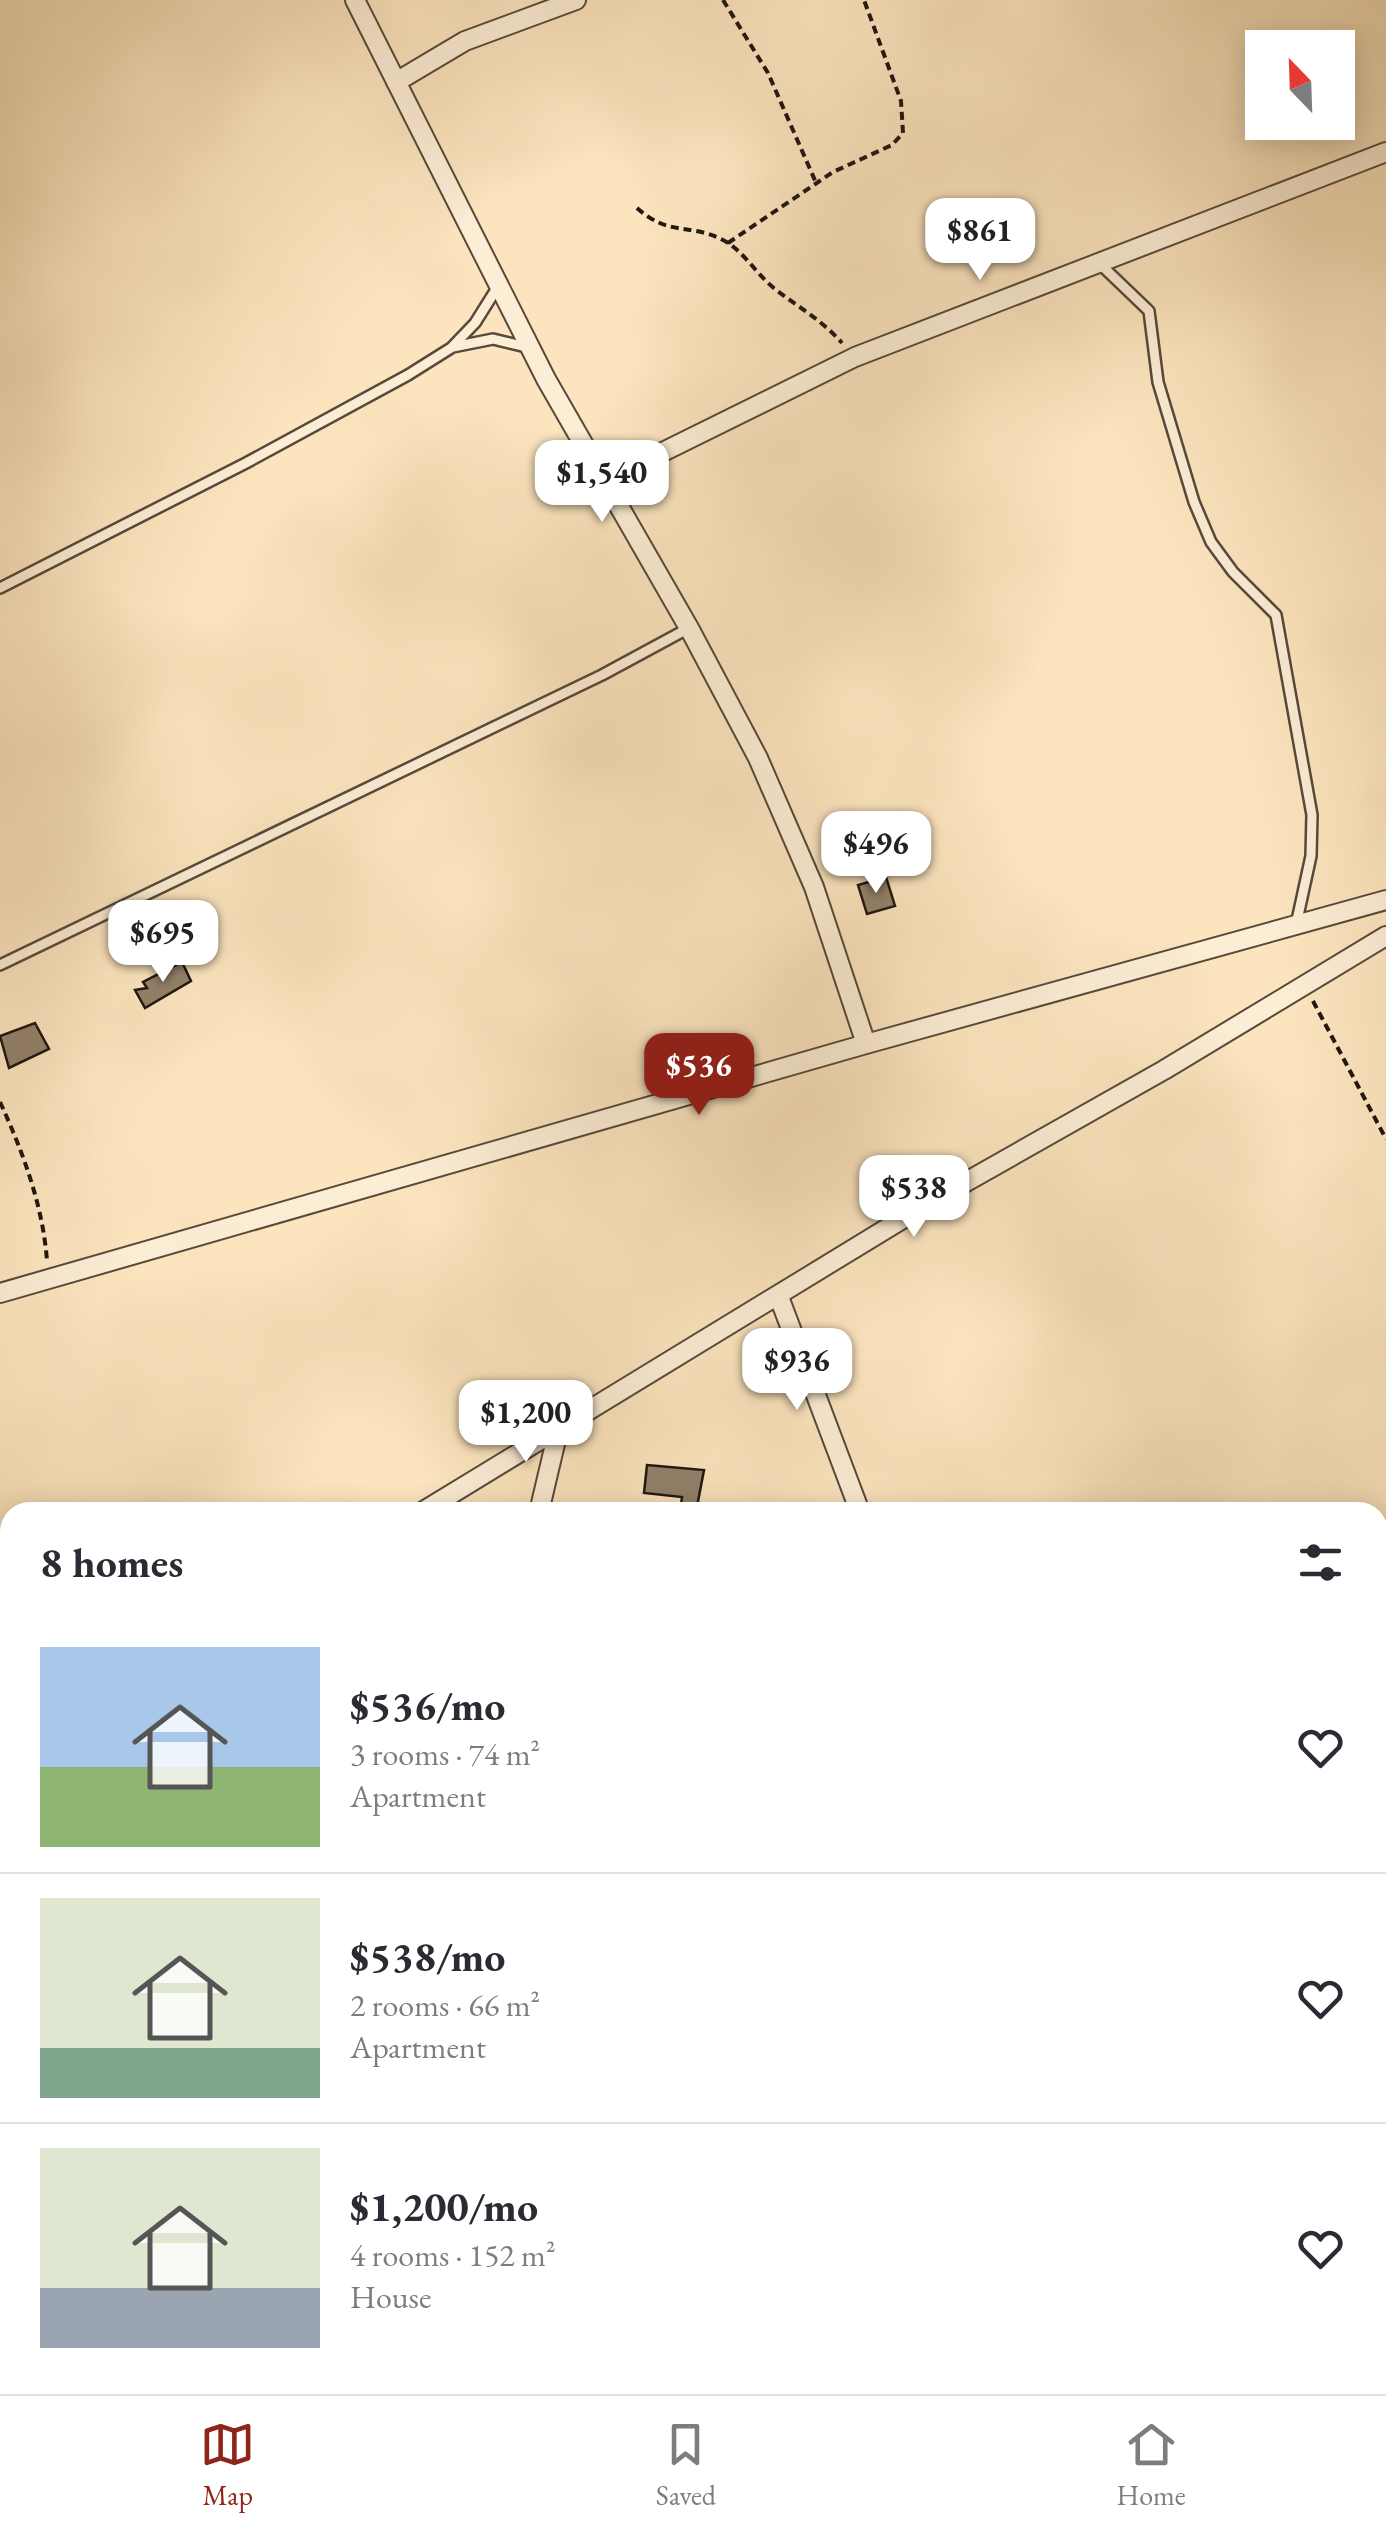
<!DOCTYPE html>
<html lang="en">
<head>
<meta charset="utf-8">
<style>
	:root { --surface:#fff; --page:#f7f7f7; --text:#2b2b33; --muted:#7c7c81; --line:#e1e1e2; --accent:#8f2418 }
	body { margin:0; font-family:"EB Garamond",serif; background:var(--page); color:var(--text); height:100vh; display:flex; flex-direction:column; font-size:38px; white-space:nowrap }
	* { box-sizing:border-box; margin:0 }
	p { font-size:32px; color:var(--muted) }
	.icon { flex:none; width:55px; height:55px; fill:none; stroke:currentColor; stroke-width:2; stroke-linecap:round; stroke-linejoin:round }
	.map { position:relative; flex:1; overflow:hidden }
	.drawer { position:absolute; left:0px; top:1502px; width:1388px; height:892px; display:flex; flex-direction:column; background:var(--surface); border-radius:30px 30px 0 0; box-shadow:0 5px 25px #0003 }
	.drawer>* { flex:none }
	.needle { width:65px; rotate:337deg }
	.controls { position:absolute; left:1245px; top:30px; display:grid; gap:20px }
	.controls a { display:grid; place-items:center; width:110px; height:110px; border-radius:0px; background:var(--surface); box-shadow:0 5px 25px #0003; font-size:50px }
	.price { position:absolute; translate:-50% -85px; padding:0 22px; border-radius:20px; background:#fff; color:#222; font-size:32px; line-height:65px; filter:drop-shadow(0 2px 5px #0008) }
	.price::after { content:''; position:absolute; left:50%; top:60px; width:30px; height:22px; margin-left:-15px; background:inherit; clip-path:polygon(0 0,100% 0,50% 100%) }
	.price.active { background:var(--accent); color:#fff }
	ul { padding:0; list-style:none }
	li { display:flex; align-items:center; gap:30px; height:250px; padding:0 40px }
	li+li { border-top:2px solid var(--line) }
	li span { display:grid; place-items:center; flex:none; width:280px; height:200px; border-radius:0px; color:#555 }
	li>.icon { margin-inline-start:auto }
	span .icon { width:120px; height:120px; fill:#fffc; stroke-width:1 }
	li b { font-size:42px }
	h2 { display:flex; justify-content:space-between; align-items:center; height:120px; padding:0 40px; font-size:42px }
	.tabs { display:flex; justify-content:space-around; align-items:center; height:140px; border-top:2px solid var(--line); background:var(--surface); font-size:28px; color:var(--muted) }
	.tabs a { display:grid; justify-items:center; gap:5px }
	.tabs .active { color:var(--accent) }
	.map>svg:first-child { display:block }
	.building { fill:#92816a; stroke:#20150f; stroke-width:2.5 }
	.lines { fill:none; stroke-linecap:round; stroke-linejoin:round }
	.lane-casing { stroke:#57493b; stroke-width:14 }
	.street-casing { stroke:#57493b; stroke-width:22 }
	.secondary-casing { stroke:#20150f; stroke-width:30 }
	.path { stroke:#20150f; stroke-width:4; stroke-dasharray:8 5; stroke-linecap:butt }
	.lane { stroke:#fcedd5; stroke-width:9 }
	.street { stroke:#fcedd5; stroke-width:18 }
	.secondary { stroke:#fcedd5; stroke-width:25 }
</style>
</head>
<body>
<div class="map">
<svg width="1386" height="2394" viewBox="0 0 1386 2394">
	<rect width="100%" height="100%" fill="#fbe4be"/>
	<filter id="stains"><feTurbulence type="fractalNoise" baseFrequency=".002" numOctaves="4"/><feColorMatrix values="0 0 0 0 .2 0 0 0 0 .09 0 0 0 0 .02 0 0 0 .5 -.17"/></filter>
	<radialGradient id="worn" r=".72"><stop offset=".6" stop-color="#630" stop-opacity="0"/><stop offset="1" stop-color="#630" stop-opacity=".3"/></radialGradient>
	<path class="building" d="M886,877L895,906L867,914L858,885Z
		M182,962L191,981L145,1008L135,990L147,988L143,982Z
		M35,1023L49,1049L9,1068L0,1036Z
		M647,1465L704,1470L696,1512H680L682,1497L644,1493Z"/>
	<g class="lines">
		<defs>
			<path id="lane" d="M1100,264L1149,311L1158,382L1194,502L1211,542L1233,572L1276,615L1312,815L1311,856L1296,925
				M453,347L493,339L526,347
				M0,588L246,463L408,375L451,348L475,323L497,288
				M0,965L602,675L689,628"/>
			<path id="street" d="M355,0L546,379L689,628L758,758L814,887L866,1044
				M396,82L465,41L576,0
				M604,481L855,357L1386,152
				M0,1293L866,1044L1386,900
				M779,1297L860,1512
				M422,1512L927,1204L1164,1070L1386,936
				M539,1512L559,1427
				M0,2019L10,2040
				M0,2346L10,2341
				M536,2385L539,2394
				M786,2385L787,2394
				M1189,2385L1192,2394
				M423,2394L457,2385"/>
			<path id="secondary" d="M0,1681L10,1701
				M341,2385L345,2394"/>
		</defs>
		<use href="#lane" class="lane-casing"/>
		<use href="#street" class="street-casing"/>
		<use href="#secondary" class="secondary-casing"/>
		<path class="path" d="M723,0L768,73L817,185
			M637,208C669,237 691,223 723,240C744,251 756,274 775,289C798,307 822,320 842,343
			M728,243L833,172L892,145L903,133L901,101L864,0
			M1313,1001L1386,1139
			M0,1102C23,1152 43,1206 47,1261
			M1378,1627L1386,1624
			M77,2394V2385"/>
		<use href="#lane" class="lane"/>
		<use href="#street" class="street"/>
		<use href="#secondary" class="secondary"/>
	</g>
	<rect width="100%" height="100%" filter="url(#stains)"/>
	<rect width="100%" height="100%" fill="url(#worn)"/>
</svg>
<div class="controls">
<a><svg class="needle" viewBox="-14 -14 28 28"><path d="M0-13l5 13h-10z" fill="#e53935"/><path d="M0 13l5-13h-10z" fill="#7c7c81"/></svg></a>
</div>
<b class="price" style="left:980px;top:283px">$861</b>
<b class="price" style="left:602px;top:525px">$1,540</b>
<b class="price" style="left:876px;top:896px">$496</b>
<b class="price" style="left:163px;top:985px">$695</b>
<b class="price active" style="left:699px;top:1118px">$536</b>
<b class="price" style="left:914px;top:1240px">$538</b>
<b class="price" style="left:797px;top:1413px">$936</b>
<b class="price" style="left:526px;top:1465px">$1,200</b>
<section class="drawer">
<h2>8 homes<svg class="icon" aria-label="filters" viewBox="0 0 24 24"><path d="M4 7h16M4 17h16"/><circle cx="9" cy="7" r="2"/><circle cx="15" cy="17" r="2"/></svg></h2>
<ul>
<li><span style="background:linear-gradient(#a9c7e8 60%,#8fb573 0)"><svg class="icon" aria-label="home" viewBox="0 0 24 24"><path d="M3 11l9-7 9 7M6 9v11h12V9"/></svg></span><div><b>$536/mo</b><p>3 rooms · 74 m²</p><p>Apartment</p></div><svg class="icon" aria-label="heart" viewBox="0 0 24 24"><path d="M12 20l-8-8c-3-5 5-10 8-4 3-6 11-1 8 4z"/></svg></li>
<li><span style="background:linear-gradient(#dfe7d0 75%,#7fa58c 0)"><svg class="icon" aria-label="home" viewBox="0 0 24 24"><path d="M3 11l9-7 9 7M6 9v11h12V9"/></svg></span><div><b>$538/mo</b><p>2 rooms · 66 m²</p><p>Apartment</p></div><svg class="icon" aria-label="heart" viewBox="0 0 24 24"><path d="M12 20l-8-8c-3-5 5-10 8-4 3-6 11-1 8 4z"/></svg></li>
<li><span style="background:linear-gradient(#dfe7d0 70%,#9aa5b1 0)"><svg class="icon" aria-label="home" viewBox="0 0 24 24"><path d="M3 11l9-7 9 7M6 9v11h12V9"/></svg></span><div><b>$1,200/mo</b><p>4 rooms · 152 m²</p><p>House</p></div><svg class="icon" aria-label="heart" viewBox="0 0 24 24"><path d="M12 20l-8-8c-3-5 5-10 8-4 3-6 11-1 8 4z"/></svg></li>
</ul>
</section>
</div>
<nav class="tabs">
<a class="active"><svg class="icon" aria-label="map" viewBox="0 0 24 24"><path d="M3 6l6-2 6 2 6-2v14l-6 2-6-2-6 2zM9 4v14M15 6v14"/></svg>Map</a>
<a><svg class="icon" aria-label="saved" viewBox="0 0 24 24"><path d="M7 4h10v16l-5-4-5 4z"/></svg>Saved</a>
<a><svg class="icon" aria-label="home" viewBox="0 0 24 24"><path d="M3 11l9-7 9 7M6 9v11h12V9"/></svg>Home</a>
</nav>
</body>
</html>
